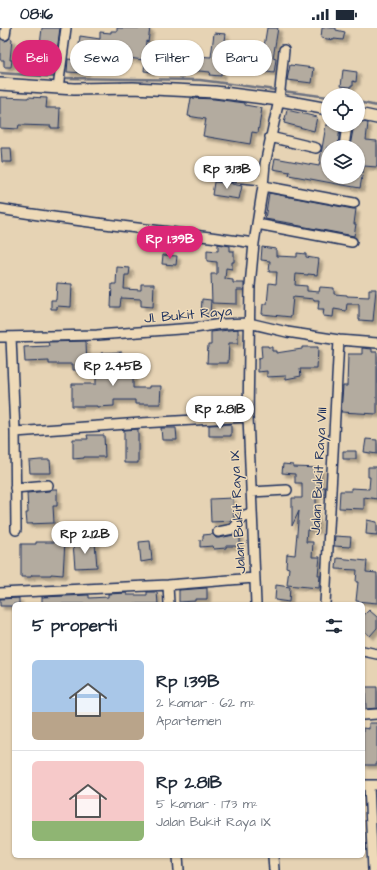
<!DOCTYPE html>
<html lang="id">
<head>
<meta charset="utf-8">
<style>
	:root { --surface:#fff; --page:#f6f6f7; --text:#1f2937; --muted:#747a83; --line:#e0e1e3; --accent:#db2777 }
	body { margin:0; font-family:"Architects Daughter",sans-serif; background:var(--page); color:var(--text); height:100vh; display:flex; flex-direction:column; font-size:15px; white-space:nowrap }
	* { box-sizing:border-box; margin:0 }
	p { font-size:13px; color:var(--muted) }
	.icon { flex:none; width:22px; height:22px; fill:none; stroke:currentColor; stroke-width:2; stroke-linecap:round; stroke-linejoin:round }
	.map { position:relative; flex:1; overflow:hidden }
	.sheet { position:absolute; left:12px; top:574px; width:353px; height:256px; display:flex; flex-direction:column; background:var(--surface); border-radius:6px; box-shadow:0 1px 3px #0004 }
	.sheet>* { flex:none }
	.banner { position:absolute; left:12px; top:12px; width:353px; height:36px; display:flex; gap:8px }
	.buttons { position:absolute; left:321px; top:60px; display:grid; gap:8px }
	.buttons a { display:grid; place-items:center; width:44px; height:44px; border-radius:50%; background:var(--surface); box-shadow:0 1px 3px #0004; font-size:20px }
	.price { position:absolute; translate:-50% -34px; padding:0 9px; border-radius:14px; background:#fff; color:#222; font-size:13px; line-height:26px; filter:drop-shadow(0 1px 2px #0008) }
	.price::after { content:''; position:absolute; left:50%; top:24px; width:12px; height:9px; margin-left:-6px; background:inherit; clip-path:polygon(0 0,100% 0,50% 100%) }
	.price.selected { background:var(--accent); color:#fff }
	ul { padding:0; list-style:none }
	li { display:flex; align-items:center; gap:12px; height:100px; padding:0 20px }
	li+li { border-top:1px solid var(--line) }
	li span { display:grid; place-items:center; flex:none; width:112px; height:80px; border-radius:6px; color:#555 }
	li>.icon { margin-inline-start:auto }
	span .icon { width:48px; height:48px; fill:#fffc; stroke-width:1 }
	li b { font-size:17px }
	h2 { display:flex; justify-content:space-between; align-items:center; height:48px; padding:0 20px; font-size:17px }
	.pill { padding:0 14px; border-radius:18px; background:var(--surface); box-shadow:0 1px 3px #0004; font-size:14px; line-height:36px }
	.pill.selected { background:var(--accent); color:#fff }
	.status { display:flex; justify-content:space-between; align-items:center; height:28px; padding:0 20px; background:var(--surface); direction:ltr }
	.status svg { height:11px; fill:currentColor }
	.map>svg:first-child { display:block }
	.lines { fill:none; stroke-linecap:round; stroke-linejoin:round }
	.stream { stroke:#6b7080; stroke-width:2.5 }
	.building { fill:#b3ab9f; stroke:#1b2f5e; filter:url(#shadow) }
	.minor-casing { stroke:#1b2f5e; stroke-width:12 }
	.tertiary-casing { stroke:#1b2f5e; stroke-width:14 }
	.minor { stroke:#eedab8; stroke-width:9 }
	.tertiary { stroke:#eedab8; stroke-width:11 }
	.labels { text-anchor:middle; stroke-width:3; stroke-linejoin:round; paint-order:stroke }
	.street-label { font-size:14px; fill:#1b2f5e; stroke:#eedab8 }
</style>
</head>
<body>
<div class="status"><b>08:16</b><svg viewBox="0 0 49 12"><path d="M0 12V9h3v3zM5 12V6h3v6zM10 12V3h3v9zM15 12V0h3v12zM26 1h20v11H26zM47 4h2v5h-2z"/></svg></div>
<div class="map">
<svg width="377" height="842" viewBox="0 0 377 842">
	<defs>
		<filter id="shadow"><feDropShadow dx="3.5" dy="3.5" stdDeviation="1" flood-color="#0004"/></filter>
	</defs>
	<rect width="100%" height="100%" fill="#e6d3b4"/>
	<filter id="ink" filterUnits="userSpaceOnUse"><feTurbulence type="fractalNoise" baseFrequency=".025" numOctaves="2"/><feDisplacementMap in="SourceGraphic" scale="8" xChannelSelector="R" yChannelSelector="G"/><feConvolveMatrix kernelMatrix="1 2 1 2 8 2 1 2 1" color-interpolation-filters="sRGB"/></filter>
	<g filter="url(#ink)">
		<g class="lines">
			<path class="stream" d="M0,45L57,49
				M62,50L200,52L328,69
				M358,74L377,78"/>
		</g>
		<path class="building" d="M42,0H60L55,39L45,38L47,26L39,25Z
			M117,0H150L148,14L146,13L144,32L128,30V32H100V27L84,25L85,18L79,17L80,8L100,11V4L111,5V3H117Z
			M267,0H278L273,30L276,31L274,45L260,43Z
			M322,0H336V2L345,4L343,12L334,11V12L321,10Z
			M214,5L226,6L221,39H222L221,48L209,47L210,44L189,42L188,44L178,43V41L152,39V44L144,43L145,32L162,33L163,22L175,23V33L196,35V28L211,29Z
			M0,10L5,13L8,12L10,10L12,11L10,32H12L11,39H4V32H0Z
			M240,15L247,16L246,33L239,32Z
			M68,31L87,33L86,45L67,44Z
			M290,37L314,40L312,55L287,52Z
			M343,42L357,44L356,54L353,53V57H351V59L341,58Z
			M0,69L28,70V69L47,70L46,80H60L59,100H51V98L19,97L18,101L0,100Z
			M191,70L214,71L245,75V77L262,80L258,105L252,104L250,116L203,108L206,91L188,88Z
			M287,82L317,89L314,103L284,95Z
			M358,93L368,95L366,112L377,113V139L364,138L360,160L337,156L289,147L290,144L273,141L275,130L319,138L326,97H340L338,119H328V149H358V119L350,118L354,97H358Z
			M1,120H11L12,134H2Z
			M214,154L232,155V156L242,158L239,171L212,167Z
			M269,165L353,181H356L354,196H356L354,208L295,197V196L265,191Z
			M218,216L230,218V223H234V234H232V241L226,240L225,251L233,252V255H244V262H237V276L212,275L211,246H217V234L207,233V222L218,223Z
			M262,219L276,221V228L297,229V225L306,226V229L319,231L317,247L308,246V247L296,246L295,257L307,258V263L319,264L320,259L334,260V266L347,267V268L369,269V261H376L373,293L359,292V276H347L346,283L334,281L333,289L323,288L324,281H318L319,272H314V271L293,269L291,289L262,286L263,276H267L269,255L276,256L277,244H269L270,233L261,232Z
			M163,227L177,228L176,237L162,236Z
			M117,239L130,240L129,247H125L124,261L141,262V256H154L153,279L141,278V271L121,270L120,279H111L112,256H116Z
			M57,255L72,256L71,279L57,278V281H51V272H56Z
			M202,271L211,272L210,286H201Z
			M238,301V315H229L228,335H207L208,317H211V304Z
			M86,313L87,342H73V336H49V333L25,334L24,319L49,318L48,314Z
			M261,318H268V319H272V323H276V325L302,321V319H318L317,341H300L301,348L286,351V348L267,349V343L258,344V331L262,330Z
			M362,320L372,321V324H377V386L341,384L343,358H347L348,326H362Z
			M122,324L123,347H133V360H149V358H161L160,376H135V372H114V378L97,379V378H72V356H96V348H102L101,325Z
			M231,396V408H209V397Z
			M161,400H176L177,412H162Z
			M138,401V435H124V402Z
			M87,407H104L105,429H84V430L73,431V411H88Z
			M366,411L377,412V426L364,424Z
			M343,423H356V431H343Z
			M40,432H50L51,445H30L29,433Z
			M283,436L293,437V439L321,440L320,459H325V466H316V490H318V502H307L306,514H313L312,529H320L318,547H320L319,560L287,557L289,540L286,539L287,526L295,527L299,483L292,498V470H302V455H295V446L282,445Z
			M368,439H377V471L364,469V481L339,480L340,463H351V460L369,461L370,449H368Z
			M52,461H57V478H53L54,495L27,496L26,485H28L27,465L49,463Z
			M233,470L234,491L232,493L211,494L210,471Z
			M367,492L377,494V507L366,506Z
			M237,505H240V518H226V520L214,521L213,518L200,519V512L203,511V507L213,506L216,510H219L234,507Z
			M335,508L351,509L350,519L334,518Z
			M55,512H65L63,547L51,546V547H32L31,549H21V516H36V514H55Z
			M150,513L152,532L141,534L139,514Z
			M95,514L97,539L75,540L73,515Z
			M337,530L367,533L366,544L377,545V575L356,573L358,554H356L357,542L336,541Z
			M276,557L290,559L289,574L275,572Z
			M207,560V571H195V573L179,574V562Z
			M147,564H157L158,576H42V569L89,567V570L108,569V566L127,565V567H147Z
			M19,570V576H14V578H0V571Z
			M369,582L377,589V600L370,608L363,602V588Z
			M365,659H377V680L366,681Z
			M369,695H377V737H363V700L369,701Z"/>
		<g class="lines">
			<defs>
				<path id="minor" d="M5,7L6,0
					M58,60L66,0
					M270,109L316,120
					M344,119L347,97
					M210,147L263,152
					M263,158L354,175
					M0,181C84,195 169,203 254,215
					M257,196L352,214
					M0,309L97,307L194,300L222,296L249,295L287,304L339,312L377,315
					M11,309L15,404L16,502
					M15,404L141,395L248,389
					M15,460L48,457
					M251,464L287,462
					M218,504L233,501L245,487L251,485
					M168,557L169,576
					M0,565L168,557L254,550
					M256,576L248,389L250,258L254,215L263,158L265,136L279,72L284,22
					M325,576L339,312
					M363,623L377,626
					M363,687L377,686
					M363,757H377
					M369,757L373,842
					M178,828L179,842
					M273,828L274,842"/>
				<path id="tertiary" d="M0,56L74,61L133,60L215,64L279,72L328,81
					M358,86L377,90"/>
			</defs>
			<use href="#minor" class="minor-casing"/>
			<use href="#tertiary" class="tertiary-casing"/>
			<use href="#minor" class="minor"/>
			<use href="#tertiary" class="tertiary"/>
		</g>
	</g>
	<g class="labels">
		<g class="street-label">
			<text transform="translate(188 286) rotate(-5)" y="5">Jl. Bukit Raya</text>
			<text transform="translate(318 443) rotate(-87)" y="5">Jalan Bukit Raya VIII</text>
			<text transform="translate(237 484) rotate(-93)" y="5">Jalan Bukit Raya IX</text>
		</g>
	</g>
</svg>
<div class="buttons">
<a><svg class="icon" aria-label="locate" viewBox="0 0 24 24"><circle cx="12" cy="12" r="6"/><path d="M12 2v4M12 18v4M2 12h4M18 12h4"/></svg></a>
<a><svg class="icon" aria-label="layers" viewBox="0 0 24 24"><path d="M12 4l9 5-9 5-9-5zM3 14l9 5 9-5"/></svg></a>
</div>
<b class="price" style="left:227px;top:162px">Rp 3.13B</b>
<b class="price selected" style="left:170px;top:232px">Rp 1.39B</b>
<b class="price" style="left:113px;top:359px">Rp 2.45B</b>
<b class="price" style="left:220px;top:402px">Rp 2.81B</b>
<b class="price" style="left:85px;top:527px">Rp 2.12B</b>
<div class="banner">
<a class="pill selected">Beli</a>
<a class="pill">Sewa</a>
<a class="pill">Filter</a>
<a class="pill">Baru</a>
</div>
<section class="sheet">
<h2>5 properti<svg class="icon" aria-label="filters" viewBox="0 0 24 24"><path d="M4 7h16M4 17h16"/><circle cx="9" cy="7" r="2"/><circle cx="15" cy="17" r="2"/></svg></h2>
<ul>
<li><span style="background:linear-gradient(#a9c7e8 65%,#b9a48a 0)"><svg class="icon" aria-label="home" viewBox="0 0 24 24"><path d="M3 11l9-7 9 7M6 9v11h12V9"/></svg></span><div><b>Rp 1.39B</b><p>2 kamar · 62 m²</p><p>Apartemen</p></div></li>
<li><span style="background:linear-gradient(#f6c9c9 75%,#8fb573 0)"><svg class="icon" aria-label="home" viewBox="0 0 24 24"><path d="M3 11l9-7 9 7M6 9v11h12V9"/></svg></span><div><b>Rp 2.81B</b><p>5 kamar · 173 m²</p><p>Jalan Bukit Raya IX</p></div></li>
</ul>
</section>
</div>
</body>
</html>
